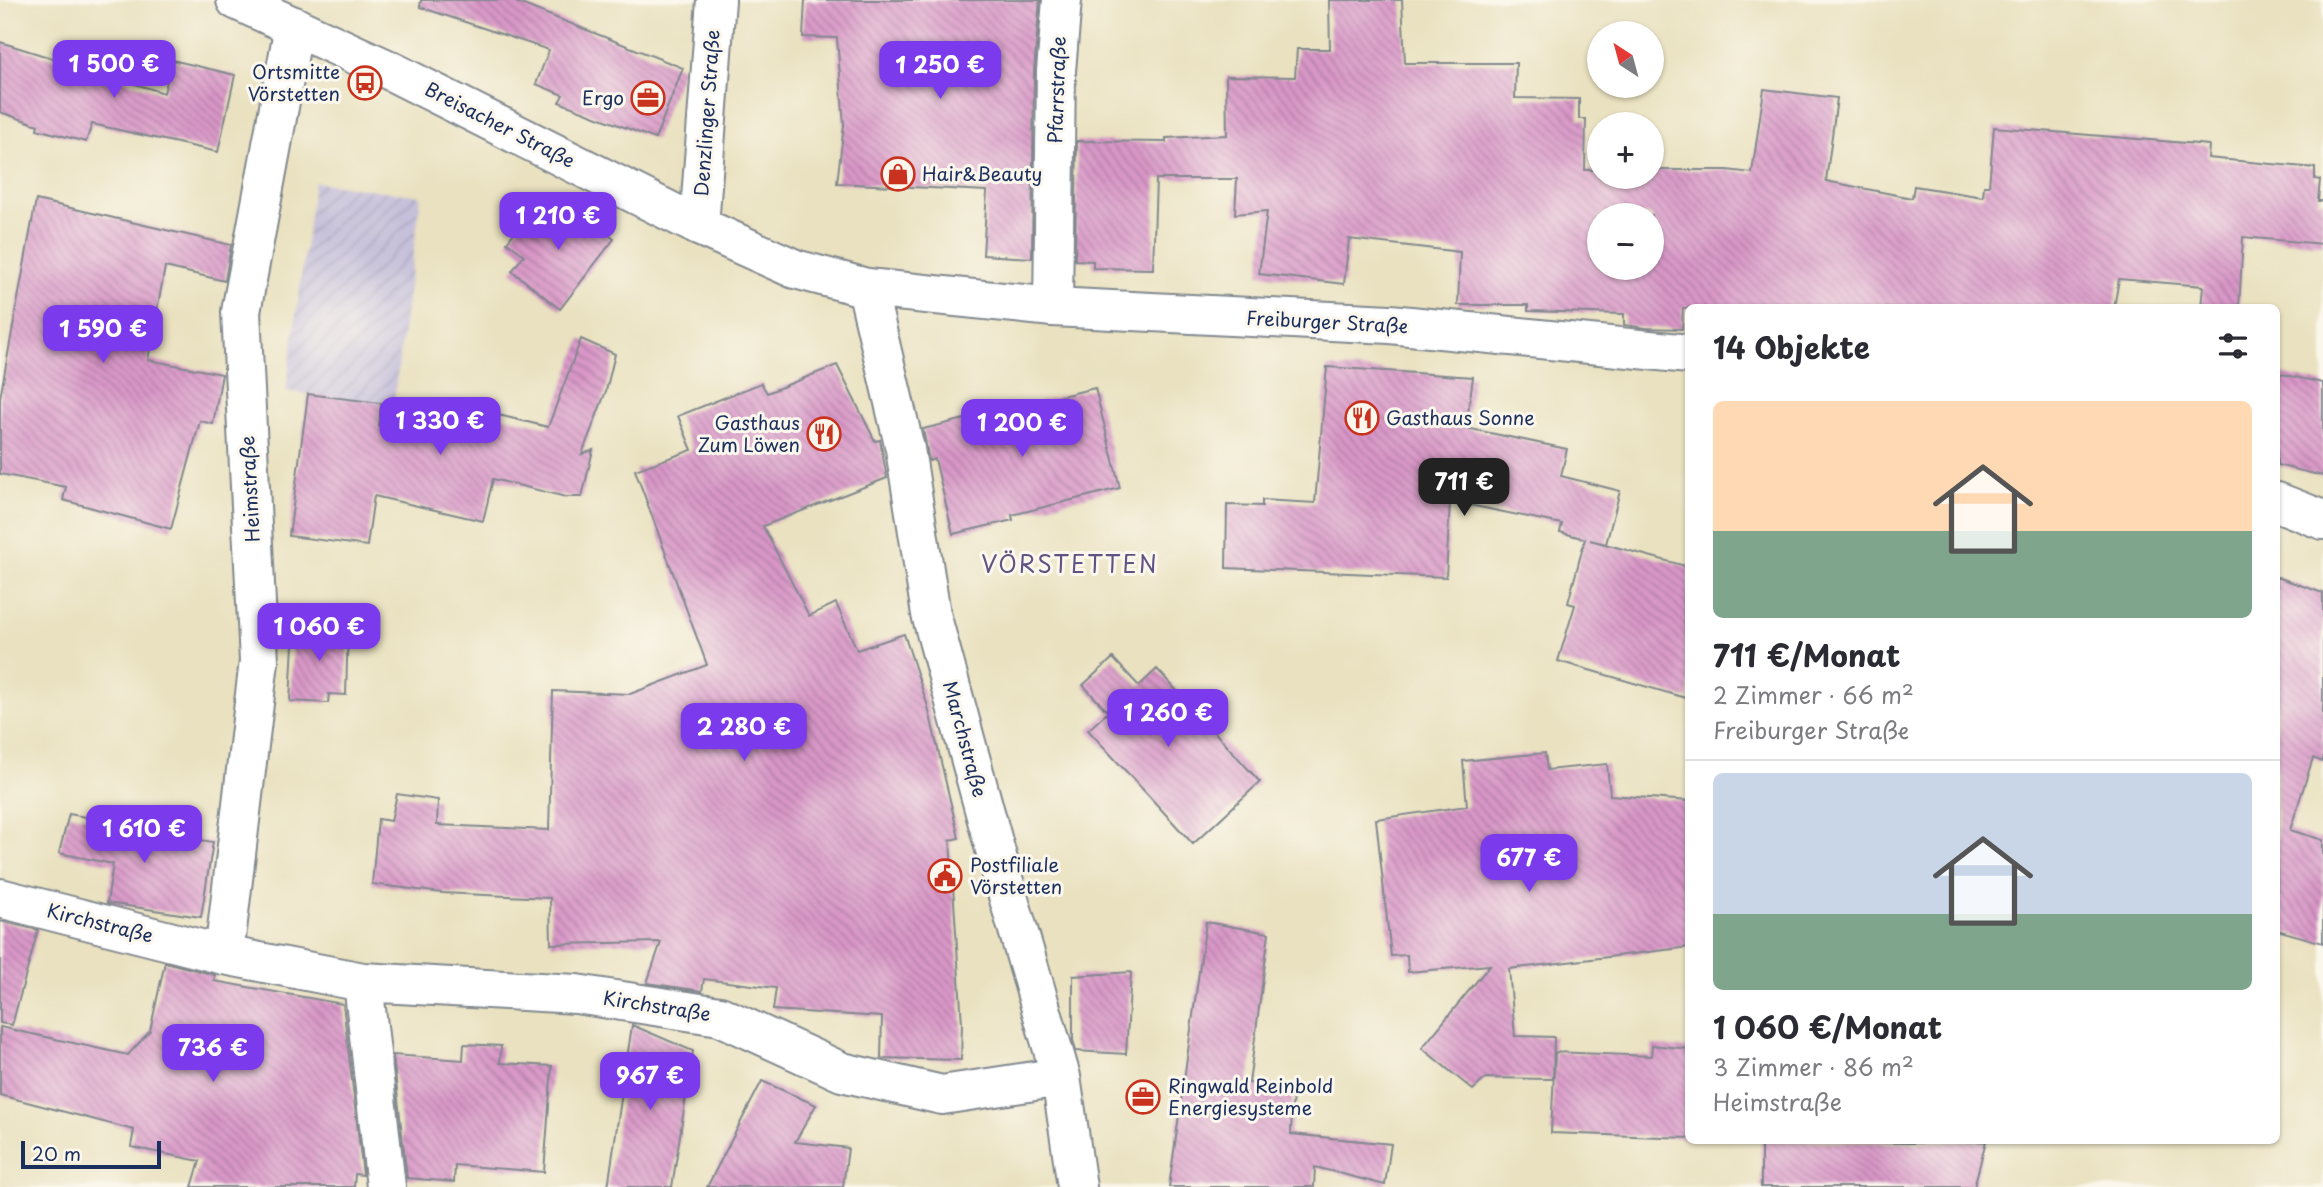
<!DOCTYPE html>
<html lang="de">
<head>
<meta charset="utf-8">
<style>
	:root { --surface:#fff; --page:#f2f2f3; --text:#2b2b33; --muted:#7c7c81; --line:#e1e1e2; --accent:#7c3aed }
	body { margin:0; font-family:"Playpen Sans",sans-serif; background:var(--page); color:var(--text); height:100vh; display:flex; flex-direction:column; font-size:26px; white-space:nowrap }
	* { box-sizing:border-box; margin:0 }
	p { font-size:23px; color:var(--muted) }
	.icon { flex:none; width:38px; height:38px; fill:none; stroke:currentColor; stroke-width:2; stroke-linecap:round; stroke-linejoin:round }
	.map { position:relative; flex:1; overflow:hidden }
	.details { position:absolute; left:1685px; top:304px; width:595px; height:840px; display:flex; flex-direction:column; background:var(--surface); border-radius:10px; box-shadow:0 2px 5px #0004 }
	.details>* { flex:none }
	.needle { width:46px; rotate:324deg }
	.buttons { position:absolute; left:1587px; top:21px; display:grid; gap:14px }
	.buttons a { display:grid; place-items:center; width:77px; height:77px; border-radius:50%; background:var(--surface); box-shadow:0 2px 5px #0004; font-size:35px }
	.scale { position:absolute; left:21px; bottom:18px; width:140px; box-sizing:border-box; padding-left:7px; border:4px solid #1b2f5e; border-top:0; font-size:19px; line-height:24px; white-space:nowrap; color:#1b2f5e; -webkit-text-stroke:5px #fbf7ec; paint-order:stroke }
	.price { position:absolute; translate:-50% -60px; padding:0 16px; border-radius:14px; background:var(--accent); color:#fff; font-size:23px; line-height:46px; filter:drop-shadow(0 2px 4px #0008) }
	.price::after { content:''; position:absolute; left:50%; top:42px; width:21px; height:16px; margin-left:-10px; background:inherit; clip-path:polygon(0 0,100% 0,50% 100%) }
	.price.active { background:#222; color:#fff }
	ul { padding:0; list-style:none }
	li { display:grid; align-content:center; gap:14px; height:371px; padding:0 28px }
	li+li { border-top:2px solid var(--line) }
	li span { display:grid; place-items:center; height:217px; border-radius:10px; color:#555 }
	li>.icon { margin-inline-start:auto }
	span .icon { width:126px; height:126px; fill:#fffc; stroke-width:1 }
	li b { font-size:30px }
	h2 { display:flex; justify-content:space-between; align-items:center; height:84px; padding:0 28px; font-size:30px }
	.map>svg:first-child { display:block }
	.industrial { fill:url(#industrial-furrows) }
	.building { fill:url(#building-back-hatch); fill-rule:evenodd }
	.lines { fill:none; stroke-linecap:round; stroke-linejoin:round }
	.street-casing { stroke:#82888e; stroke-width:42 }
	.secondary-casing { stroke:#82888e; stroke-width:42 }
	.street { stroke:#fff; stroke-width:38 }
	.secondary { stroke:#fff; stroke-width:38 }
	.labels { text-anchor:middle; stroke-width:6; stroke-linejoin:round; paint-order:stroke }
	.poi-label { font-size:19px; fill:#1b2f5e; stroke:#fbf7ec; text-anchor:start }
	.street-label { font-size:19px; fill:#1b2f5e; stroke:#fbf7ec }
	.quarter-label { font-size:23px; letter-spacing:2px; fill:#5e5383; stroke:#fbf7ec }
</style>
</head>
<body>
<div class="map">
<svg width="2323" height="1187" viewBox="0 0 2323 1187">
	<defs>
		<pattern id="industrial-furrows" width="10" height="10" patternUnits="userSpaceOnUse" patternTransform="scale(1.75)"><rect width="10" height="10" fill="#c6c0da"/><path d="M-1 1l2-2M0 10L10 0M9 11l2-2" fill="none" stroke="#aaa5be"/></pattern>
		<pattern id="building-back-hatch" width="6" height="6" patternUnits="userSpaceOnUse" patternTransform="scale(1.75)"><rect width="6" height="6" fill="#d997c7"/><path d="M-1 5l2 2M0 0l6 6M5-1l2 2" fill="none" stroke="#af7ca5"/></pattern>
	</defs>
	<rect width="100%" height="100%" fill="#fbf7ec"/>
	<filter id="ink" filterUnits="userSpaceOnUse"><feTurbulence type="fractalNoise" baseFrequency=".0143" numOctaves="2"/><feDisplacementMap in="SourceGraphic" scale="14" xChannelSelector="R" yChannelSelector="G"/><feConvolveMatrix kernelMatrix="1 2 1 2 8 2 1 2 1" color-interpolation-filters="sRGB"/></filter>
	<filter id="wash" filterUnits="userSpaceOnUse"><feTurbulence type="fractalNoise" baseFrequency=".00686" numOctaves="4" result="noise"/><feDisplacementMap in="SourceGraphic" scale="28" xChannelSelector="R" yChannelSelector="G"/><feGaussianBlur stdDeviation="1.57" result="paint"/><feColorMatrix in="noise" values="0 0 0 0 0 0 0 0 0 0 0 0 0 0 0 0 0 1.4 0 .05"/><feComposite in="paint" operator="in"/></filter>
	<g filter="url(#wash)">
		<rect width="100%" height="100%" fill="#e9e1bf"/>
		<path class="industrial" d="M314,182L421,196L393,406L286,391Z"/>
		<g id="blocks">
			<path class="building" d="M421,0H511L683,68L655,139L559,102L563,95L536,84L549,50L420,7Z
				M805,0H1040L1034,71L1032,258L983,255L987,191L837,183L844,125L837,38L803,37Z
				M1329,0H1402L1405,63H1516L1515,98L1579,99V119H1586L1585,170H1600V177H1652V170H1727L1752,173L1764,89L1837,98L1826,181L1912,198L1914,186L1983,197L1984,186H1989L1994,127L2209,145L2208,158L2315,168V179L2320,180L2318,201H2323V244L2243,237L2239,308H2201L2203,286L2119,279L2114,308H1683L1682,329L1646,328L1624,325V314L1528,311V305H1458L1460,252L1349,239L1344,284L1259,274L1267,211L1235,214L1237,179H1156L1153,269L1093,268V261L1075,260L1077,141L1166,142V138L1227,135L1226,76L1295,77L1297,49H1330ZM1600,215H1652V268H1600Z
				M0,42L164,93L172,60L235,75L218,152L92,124L86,142L37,129L38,125L0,112Z
				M36,200L231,245L225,281L165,267L148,360L222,374L213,424L200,421L171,529L63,500L66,487L0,474V398Z
				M565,202L614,239L560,309L512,271L524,255L507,242L533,209L550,221Z
				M581,339L615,354L606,391L582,454L593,450L582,497H566L493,479L483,521L374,496L367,546L289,536L308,394L381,403L379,426L446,434L453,404L548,427Z
				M837,365L875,441L880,440L887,478L763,526L809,616L836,603L857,650L904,634L928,707L959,838L950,840L962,1024L961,1060L881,1058L882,1017L773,1010L776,988L704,979L702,991L647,983L661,942L551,944L550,898L442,893L372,884L378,819L391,821L397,794L438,800L437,825L549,830L553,691L630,694L707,665L635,470L692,450L678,416L761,383L767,393Z
				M1327,367L1473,377L1466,428L1567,449L1561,476L1620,491L1606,544L1590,540L1689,567V699L1558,661L1575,605L1568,603L1585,539L1560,532L1562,524L1450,501L1446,577L1226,568L1227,505L1262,506V500L1315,503Z
				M2277,373L2323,383V476L2277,465Z
				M1095,388L1120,488L1012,515L1013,520L953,534L935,459L929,461L923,429Z
				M2277,577L2323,593V762L2313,758L2290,830L2323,840V943L2277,930Z
				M294,625L348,628L346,695L329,694L328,703L290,701Z
				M1113,658L1139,686L1157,669L1260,782L1193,844L1088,730L1108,712L1083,685Z
				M1545,753L1547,770L1607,764L1610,795L1689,801V947L1509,969L1515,1036L1554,1037L1553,1079L1486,1078L1473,1090L1422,1048L1490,965L1408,972L1407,955L1391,956L1376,819L1467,806L1463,761Z
				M69,814L108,821L107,826L213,842L201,917L107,903L113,864L59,853Z
				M0,921L38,930L12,1025L0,1023Z
				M1206,922L1269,933L1249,1083L1293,1088L1291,1134L1391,1144L1385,1185L1315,1167L1314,1187H1169Z
				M165,962L215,975L214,981L343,1004L363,1175L355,1174L354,1187H192L200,1161L131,1147L134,1130L0,1095V1027L128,1055L150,1031Z
				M1131,972L1126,1054L1076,1051L1073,1040V976Z
				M632,1025L693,1051L672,1187H608Z
				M464,1044L501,1046L500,1063L552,1066L544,1172L455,1165L454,1182L407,1178L393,1055L463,1060Z
				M1652,1045L1689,1049V1138L1551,1133L1555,1052L1651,1056Z
				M762,1081L816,1105L795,1142L848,1148L843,1187H707Z
				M1761,1141L1914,1143L1986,1141L1974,1187H1761Z"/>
		</g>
	</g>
	<g filter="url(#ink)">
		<use href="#blocks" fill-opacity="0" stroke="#82888e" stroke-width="2"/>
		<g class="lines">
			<defs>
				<path id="street" d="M699,226L716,0
					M867,288L905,449L931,614L1002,875L1061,1077L1077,1187
					M1053,307L1056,71L1062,0
					M0,898L224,955L363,982L576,994L720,1016L842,1072L942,1095L1061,1077
					M224,955L259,661L241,312L294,26
					M363,982L386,1187"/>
				<path id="secondary" d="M236,0L387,69L699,226L795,269L867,288L1053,307L1390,324L1689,354
					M2277,502L2323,520"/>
			</defs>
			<use href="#street" class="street-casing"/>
			<use href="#secondary" class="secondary-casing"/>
			<use href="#street" class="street"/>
			<use href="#secondary" class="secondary"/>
		</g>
	</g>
	<defs>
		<symbol id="bus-ring" viewBox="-11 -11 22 22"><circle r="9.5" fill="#fbf7ec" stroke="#c8321e" stroke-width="1.5"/><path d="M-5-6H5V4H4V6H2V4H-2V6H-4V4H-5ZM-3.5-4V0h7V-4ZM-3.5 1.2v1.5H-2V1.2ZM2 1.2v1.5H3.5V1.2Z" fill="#c8321e"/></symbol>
		<symbol id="office-ring" viewBox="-11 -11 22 22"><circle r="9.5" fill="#fbf7ec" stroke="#c8321e" stroke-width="1.5"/><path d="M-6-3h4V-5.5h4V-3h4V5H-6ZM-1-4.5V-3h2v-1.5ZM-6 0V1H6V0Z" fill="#c8321e"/></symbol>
		<symbol id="shop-ring" viewBox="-11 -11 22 22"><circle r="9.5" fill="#fbf7ec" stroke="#c8321e" stroke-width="1.5"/><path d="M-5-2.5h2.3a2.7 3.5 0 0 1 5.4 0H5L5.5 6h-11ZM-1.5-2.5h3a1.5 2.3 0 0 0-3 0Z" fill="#c8321e"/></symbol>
		<symbol id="restaurant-ring" viewBox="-11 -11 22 22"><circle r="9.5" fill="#fbf7ec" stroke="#c8321e" stroke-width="1.5"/><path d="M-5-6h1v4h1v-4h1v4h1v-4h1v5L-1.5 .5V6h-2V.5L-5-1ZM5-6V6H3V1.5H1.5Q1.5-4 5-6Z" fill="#c8321e"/></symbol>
		<symbol id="civic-ring" viewBox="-11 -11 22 22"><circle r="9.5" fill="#fbf7ec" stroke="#c8321e" stroke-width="1.5"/><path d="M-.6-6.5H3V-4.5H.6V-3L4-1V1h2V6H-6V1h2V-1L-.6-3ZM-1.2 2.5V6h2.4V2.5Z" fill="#c8321e"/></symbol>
	</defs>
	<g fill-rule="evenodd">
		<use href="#bus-ring" x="346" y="64" width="38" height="38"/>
		<use href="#office-ring" x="629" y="79" width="38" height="38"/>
		<use href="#shop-ring" x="879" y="155" width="38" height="38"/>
		<use href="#restaurant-ring" x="1343" y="399" width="38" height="38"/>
		<use href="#restaurant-ring" x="805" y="415" width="38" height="38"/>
		<use href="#civic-ring" x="926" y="857" width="38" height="38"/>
		<use href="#office-ring" x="1124" y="1078" width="38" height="38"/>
	</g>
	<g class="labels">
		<g class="poi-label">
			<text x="340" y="79" text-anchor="end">Ortsmitte<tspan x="340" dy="22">Vörstetten</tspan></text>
			<text x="624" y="105" text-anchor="end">Ergo</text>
			<text x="922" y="181">Hair&amp;Beauty</text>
			<text x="1386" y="425">Gasthaus Sonne</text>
			<text x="800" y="430" text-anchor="end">Gasthaus<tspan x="800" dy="22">Zum Löwen</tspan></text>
			<text x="970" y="872">Postfiliale<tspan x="970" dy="22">Vörstetten</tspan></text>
			<text x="1168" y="1093">Ringwald Reinbold<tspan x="1168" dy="22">Energiesysteme</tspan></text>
		</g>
		<g class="street-label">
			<text transform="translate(1057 90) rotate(-88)" y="7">Pfarrstraße</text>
			<text transform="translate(707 113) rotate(-86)" y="7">Denzlinger Straße</text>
			<text transform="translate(500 125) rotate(27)" y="7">Breisacher Straße</text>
			<text transform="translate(1327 322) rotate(3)" y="7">Freiburger Straße</text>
			<text transform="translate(250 489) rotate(-93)" y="7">Heimstraße</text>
			<text transform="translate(965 739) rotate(75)" y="7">Marchstraße</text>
			<text transform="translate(100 923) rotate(14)" y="7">Kirchstraße</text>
			<text transform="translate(657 1006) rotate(9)" y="7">Kirchstraße</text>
		</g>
		<g class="quarter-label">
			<text x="1070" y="573">VÖRSTETTEN</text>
		</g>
	</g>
</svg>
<div class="buttons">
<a><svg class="needle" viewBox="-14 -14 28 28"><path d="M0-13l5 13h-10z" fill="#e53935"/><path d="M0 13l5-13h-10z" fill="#7c7c81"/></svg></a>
<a>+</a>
<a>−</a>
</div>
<div class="scale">20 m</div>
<b class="price" style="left:114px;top:100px">1 500 €</b>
<b class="price" style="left:940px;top:101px">1 250 €</b>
<b class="price" style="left:558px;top:252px">1 210 €</b>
<b class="price" style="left:103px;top:365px">1 590 €</b>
<b class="price" style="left:440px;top:457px">1 330 €</b>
<b class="price" style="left:1022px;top:459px">1 200 €</b>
<b class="price active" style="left:1464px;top:518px">711 €</b>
<b class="price" style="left:319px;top:663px">1 060 €</b>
<b class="price" style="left:1168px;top:749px">1 260 €</b>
<b class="price" style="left:744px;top:763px">2 280 €</b>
<b class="price" style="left:144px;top:865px">1 610 €</b>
<b class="price" style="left:1529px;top:894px">677 €</b>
<b class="price" style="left:213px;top:1084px">736 €</b>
<b class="price" style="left:650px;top:1112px">967 €</b>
<section class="details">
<h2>14 Objekte<svg class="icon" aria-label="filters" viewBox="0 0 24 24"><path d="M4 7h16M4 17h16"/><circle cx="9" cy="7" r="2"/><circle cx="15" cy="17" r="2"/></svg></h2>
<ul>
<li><span style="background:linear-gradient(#ffd9b3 60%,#7fa58c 0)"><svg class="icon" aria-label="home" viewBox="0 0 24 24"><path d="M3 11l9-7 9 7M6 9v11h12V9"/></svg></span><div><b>711 €/Monat</b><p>2 Zimmer · 66 m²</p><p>Freiburger Straße</p></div></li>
<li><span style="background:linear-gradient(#c9d6e8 65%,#7fa58c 0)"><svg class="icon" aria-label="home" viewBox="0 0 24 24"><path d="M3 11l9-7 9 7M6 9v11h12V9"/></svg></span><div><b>1 060 €/Monat</b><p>3 Zimmer · 86 m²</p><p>Heimstraße</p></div></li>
</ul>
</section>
</div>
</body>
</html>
